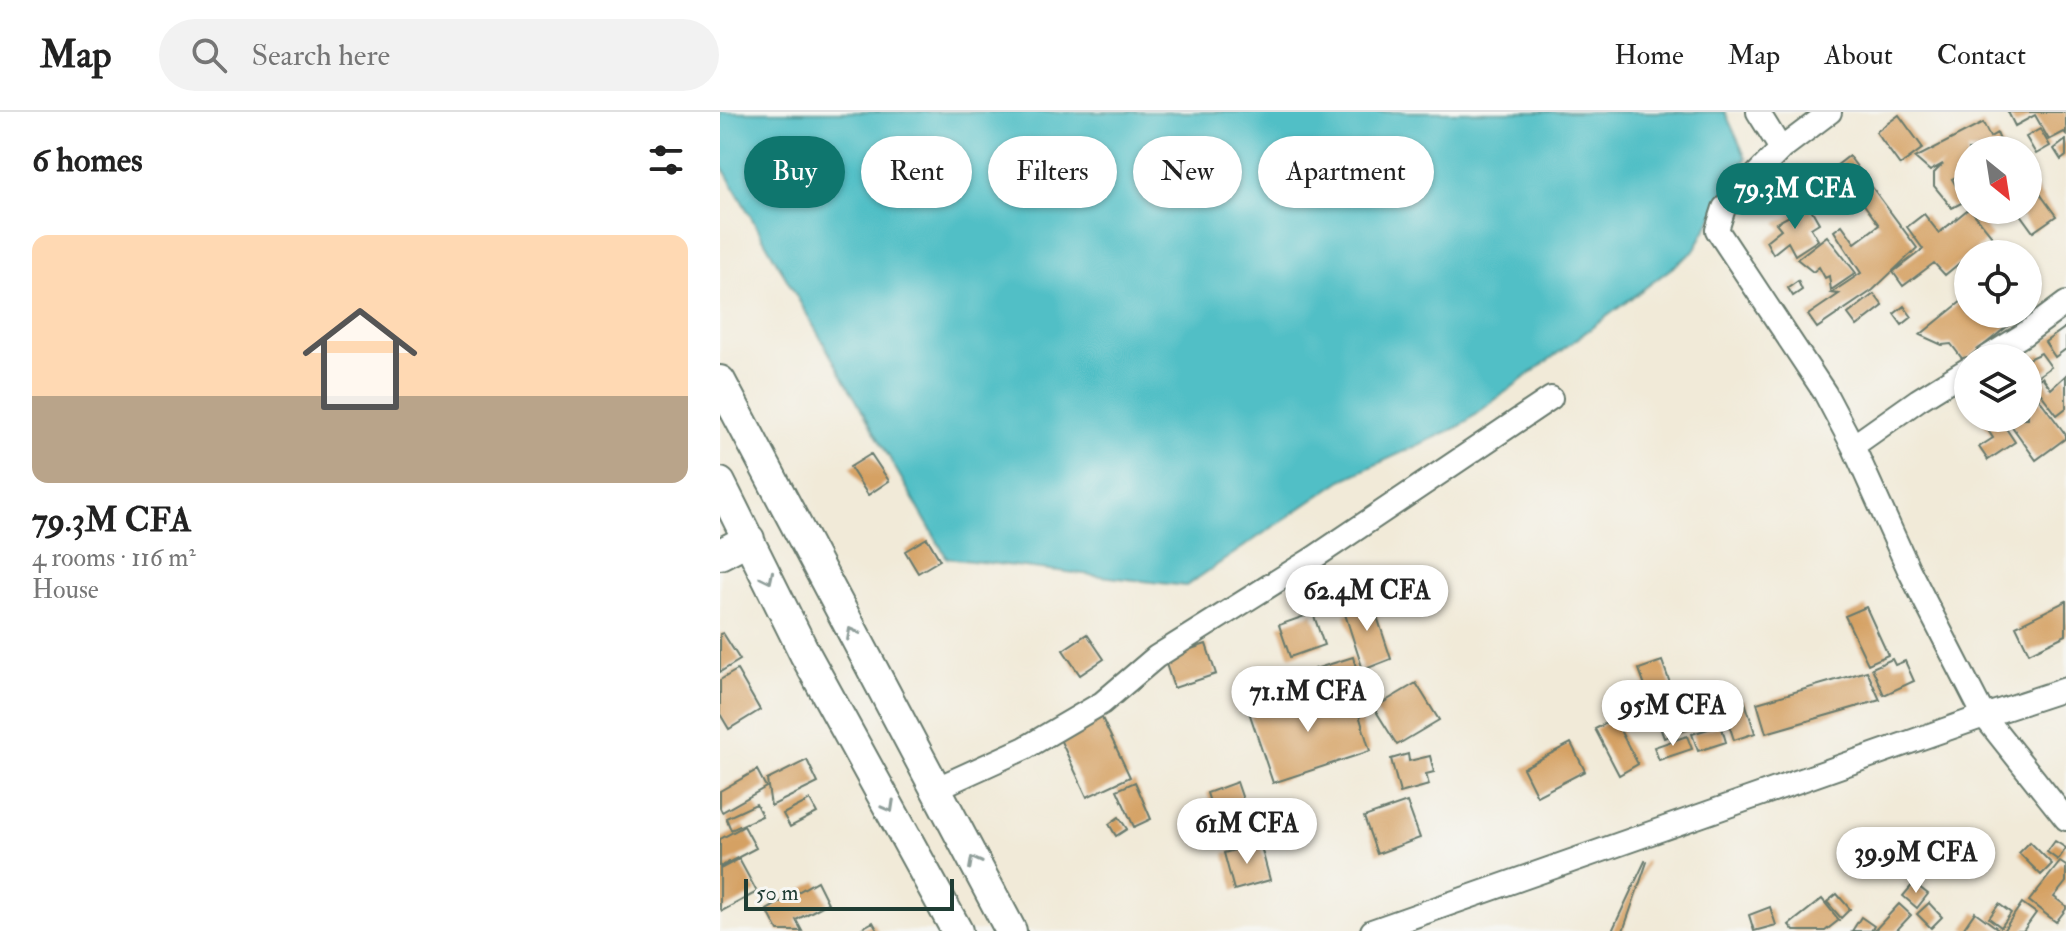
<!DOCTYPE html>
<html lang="en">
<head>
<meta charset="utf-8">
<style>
	:root { --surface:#fff; --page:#f2f2f2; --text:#222; --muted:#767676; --line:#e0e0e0; --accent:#0f766e }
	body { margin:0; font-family:"IM FELL Double Pica",serif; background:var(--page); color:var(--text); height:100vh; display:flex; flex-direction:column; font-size:30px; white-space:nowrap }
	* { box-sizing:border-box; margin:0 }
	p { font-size:26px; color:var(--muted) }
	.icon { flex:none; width:44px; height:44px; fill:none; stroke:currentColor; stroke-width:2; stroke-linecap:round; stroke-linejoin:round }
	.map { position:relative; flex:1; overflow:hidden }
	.details { display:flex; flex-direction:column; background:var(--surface); width:720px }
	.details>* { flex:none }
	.banner { position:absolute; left:24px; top:24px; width:760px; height:72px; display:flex; gap:16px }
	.needle { width:52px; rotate:150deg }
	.tools { position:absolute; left:1234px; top:24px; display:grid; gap:16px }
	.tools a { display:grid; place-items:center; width:88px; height:88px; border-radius:50%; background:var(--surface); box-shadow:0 2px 6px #0004; font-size:40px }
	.scale { position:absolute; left:24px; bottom:20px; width:210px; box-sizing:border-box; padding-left:8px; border:4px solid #1f3d34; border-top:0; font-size:22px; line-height:28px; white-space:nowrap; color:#1f3d34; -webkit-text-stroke:6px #f6f6f2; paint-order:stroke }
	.price { position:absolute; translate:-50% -68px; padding:0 18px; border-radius:28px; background:#fff; color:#222; font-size:26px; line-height:52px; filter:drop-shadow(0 2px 4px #0008) }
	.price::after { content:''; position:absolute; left:50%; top:48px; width:24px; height:18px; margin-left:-12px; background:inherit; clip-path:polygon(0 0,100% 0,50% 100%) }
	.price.current { background:var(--accent); color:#fff }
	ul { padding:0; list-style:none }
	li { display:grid; align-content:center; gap:16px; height:424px; padding:0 32px }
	li span { display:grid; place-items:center; height:248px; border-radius:16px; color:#555 }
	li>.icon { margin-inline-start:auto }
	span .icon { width:144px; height:144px; fill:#fffc; stroke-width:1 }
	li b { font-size:34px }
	h2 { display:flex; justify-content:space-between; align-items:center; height:96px; padding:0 32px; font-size:34px }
	.tag { padding:0 28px; border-radius:36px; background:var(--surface); box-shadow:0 2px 6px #0004; font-size:28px; line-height:72px }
	.tag.current { background:var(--accent); color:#fff }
	header { display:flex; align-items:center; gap:48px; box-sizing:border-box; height:112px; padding:0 40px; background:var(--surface); border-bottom:2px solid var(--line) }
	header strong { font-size:38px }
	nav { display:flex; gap:44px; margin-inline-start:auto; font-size:28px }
	.search { width:560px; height:72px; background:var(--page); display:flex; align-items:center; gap:20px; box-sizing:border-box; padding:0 28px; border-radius:44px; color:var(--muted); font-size:30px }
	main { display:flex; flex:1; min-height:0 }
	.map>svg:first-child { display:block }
	.water { fill:#51bfc6; stroke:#387e7d; stroke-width:2 }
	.building { fill:#d5a164 }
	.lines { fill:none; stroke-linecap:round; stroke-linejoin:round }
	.street-casing { stroke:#687a6d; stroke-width:26 }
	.secondary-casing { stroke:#687a6d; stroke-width:34 }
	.street { stroke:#fff; stroke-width:22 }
	.secondary { stroke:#fff; stroke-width:30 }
	.oneway { stroke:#8f9e9a }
</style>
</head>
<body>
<header>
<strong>Map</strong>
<div class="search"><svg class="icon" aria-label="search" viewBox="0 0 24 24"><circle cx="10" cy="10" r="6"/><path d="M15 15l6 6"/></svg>Search here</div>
<nav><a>Home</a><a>Map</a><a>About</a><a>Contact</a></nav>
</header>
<main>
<section class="details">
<h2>6 homes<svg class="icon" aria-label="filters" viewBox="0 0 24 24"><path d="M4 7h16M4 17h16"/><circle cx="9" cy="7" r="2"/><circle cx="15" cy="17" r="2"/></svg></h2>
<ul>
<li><span style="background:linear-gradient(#ffd9b3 65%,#b9a48a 0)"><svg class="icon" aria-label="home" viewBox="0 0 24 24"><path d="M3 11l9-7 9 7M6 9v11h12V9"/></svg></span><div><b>79.3M CFA</b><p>4 rooms · 116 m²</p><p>House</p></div></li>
</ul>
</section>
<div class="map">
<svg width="1346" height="819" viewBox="0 0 1346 819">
	<rect width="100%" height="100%" fill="#f6f6f2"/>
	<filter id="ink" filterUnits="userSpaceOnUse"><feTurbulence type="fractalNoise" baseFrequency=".0125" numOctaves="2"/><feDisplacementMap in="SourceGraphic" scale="16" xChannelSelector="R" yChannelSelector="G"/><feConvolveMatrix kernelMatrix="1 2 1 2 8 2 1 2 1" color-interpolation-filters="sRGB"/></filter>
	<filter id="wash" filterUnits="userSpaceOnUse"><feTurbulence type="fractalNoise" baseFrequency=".006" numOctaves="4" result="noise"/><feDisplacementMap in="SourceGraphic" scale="32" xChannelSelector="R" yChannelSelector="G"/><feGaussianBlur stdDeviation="1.8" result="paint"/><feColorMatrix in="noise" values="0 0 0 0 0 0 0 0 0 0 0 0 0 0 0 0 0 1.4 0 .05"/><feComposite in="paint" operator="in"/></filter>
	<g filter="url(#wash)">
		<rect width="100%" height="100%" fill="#f1ead8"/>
		<path class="water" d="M0,0H1005L1026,46L973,140L740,314L622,368L466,474L227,446L0,51Z"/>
		<g id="blocks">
			<path class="building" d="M1288,0H1346V22L1344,20L1329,28L1315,3L1295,14Z
				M1179,3L1203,36L1180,53L1156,20Z
				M1263,11L1270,25L1277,21L1284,38H1248V59L1232,67L1245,89L1232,96L1214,74V61L1223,52L1210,59L1195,46Z
				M1320,17L1330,34L1316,42L1306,25Z
				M1346,28V44L1341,48L1334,37Z
				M1129,44L1197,136L1153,178L1097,216L1088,203L1119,182L1111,181L1141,161L1114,119L1122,113L1135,131L1159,113L1116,54Z
				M1308,65L1336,104L1313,120L1297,98H1308Z
				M1087,90L1099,111L1091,116L1098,128L1075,143L1068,130L1053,142L1046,129L1061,117L1056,111L1079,99L1078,97Z
				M1247,98H1251L1272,124L1225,163L1214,151L1183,174L1173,160L1203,137L1187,115L1204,102L1219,121Z
				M1107,124L1136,161L1111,178L1109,164L1105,166L1099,155L1093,160L1077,147Z
				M1078,169L1082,178L1073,184L1068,176Z
				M1154,182L1163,194L1137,214L1128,202Z
				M1248,184V202H1280L1289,213L1244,249L1231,232L1222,233L1200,223Z
				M1184,194L1192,205L1182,213L1174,202Z
				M1346,215V237L1335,245L1325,230Z
				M1321,241L1331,255L1308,271V247Z
				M1346,263V296L1337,303L1312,270L1322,265L1331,277Z
				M1314,280L1346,323V326L1316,348L1286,306H1308V284Z
				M1260,306H1279L1295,330L1268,348L1259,335L1273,326Z
				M151,342L169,369L148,383L130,355Z
				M207,426L220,448L198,461L185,439Z
				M650,483L671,547L643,558L625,502L633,500L630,491Z
				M1346,489V523L1309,541L1296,514Z
				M1146,495L1168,543L1148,552L1125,504Z
				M593,501L604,533L570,545L559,513Z
				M3,521L20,548L0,560V522Z
				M367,522L384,547L360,563L343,538Z
				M486,532L496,562L454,576L444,546Z
				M633,545L642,575L604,587L595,557Z
				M1172,547L1175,553L1185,549L1194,569L1164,583L1152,556Z
				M942,549L967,618L944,626L919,557Z
				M17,558L40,598L9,617L0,602V568Z
				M1147,559L1160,588L1046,621L1037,591Z
				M696,571L719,608L677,633L654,596Z
				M595,578L600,594L633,583L650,639L553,671L529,600Z
				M1024,587L1035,621L1014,628L1003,594Z
				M381,604L410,665L367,685L339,625Z
				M894,607L918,652L899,663L875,617Z
				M1001,613L1006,630L978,639L972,622Z
				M967,624L972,637L939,648L934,635Z
				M851,631L865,659L817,684L803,656Z
				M688,642L689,649L710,644L714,660L706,662L709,673L680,681L671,647Z
				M87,648L98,671L51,694L47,668Z
				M37,658L46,675L2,700L0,696V679Z
				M415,670L431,707L414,715L397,678Z
				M517,670L532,714L501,724L487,681Z
				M90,688L97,701L70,715L63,702Z
				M687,690L700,726L657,742L644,705Z
				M36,692L42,704L11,718L6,706Z
				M399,705L407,717L396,724L389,712Z
				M24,714L36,736L0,755V727Z
				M1335,729L1346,736L1338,748L1327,740Z
				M1310,730L1332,752L1321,763L1299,741Z
				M540,731L550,768L514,778L504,741Z
				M19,747L37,780L2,799L0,795V757Z
				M925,749L927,750L903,819H892Z
				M1340,750L1346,754V770L1334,785L1346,794V797L1336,810L1309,789Z
				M97,769L108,791L76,808L82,819H58L47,798Z
				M1194,771L1208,782L1197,796L1183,784Z
				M1117,782L1130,797L1121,806L1107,790Z
				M1102,787L1119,808L1105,819H1074L1069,813Z
				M1209,791L1222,805L1211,816L1197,802Z
				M1302,791L1316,801L1303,819H1283Z
				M1179,792L1191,803L1176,819H1154Z
				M1279,792L1291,801L1281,815L1269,806Z
				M1050,795L1056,813L1034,819L1029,803Z
				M1255,800L1281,819H1248L1244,816Z
				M1141,805L1154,814L1151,819H1132Z
				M153,810L158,819H137Z"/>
		</g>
	</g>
	<g filter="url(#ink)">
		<use href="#blocks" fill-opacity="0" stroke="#687a6d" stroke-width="2"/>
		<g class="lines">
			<defs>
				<path id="street" d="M1038,0L1061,37
					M1110,0L1061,37L1004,96L997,118L1105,281L1133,334L1189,458L1264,604L1346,707
					M1266,246L1303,223L1346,191
					M1133,334L1198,288L1248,257
					M215,677L305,636L382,591L436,545L592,447L831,286
					M652,819L1264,604L1346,577"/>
				<path id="secondary" d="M0,269L291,819
					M0,371L85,542L237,819
					M0,442L29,427"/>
			</defs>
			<use href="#street" class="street-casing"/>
			<use href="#secondary" class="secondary-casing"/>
			<use href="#street" class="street"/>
			<use href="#secondary" class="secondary"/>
		</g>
		<defs><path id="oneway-chevron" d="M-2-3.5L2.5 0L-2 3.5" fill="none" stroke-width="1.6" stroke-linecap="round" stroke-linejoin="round" transform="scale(2)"/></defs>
		<g class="oneway">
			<use href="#oneway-chevron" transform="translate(48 466) rotate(64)"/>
			<use href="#oneway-chevron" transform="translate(132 521) rotate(-118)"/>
			<use href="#oneway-chevron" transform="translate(169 695) rotate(61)"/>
			<use href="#oneway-chevron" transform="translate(254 750) rotate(-118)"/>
		</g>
	</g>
</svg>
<div class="tools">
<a><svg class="needle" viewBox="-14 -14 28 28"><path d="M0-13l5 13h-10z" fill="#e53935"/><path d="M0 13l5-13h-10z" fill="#767676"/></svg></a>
<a><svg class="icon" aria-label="locate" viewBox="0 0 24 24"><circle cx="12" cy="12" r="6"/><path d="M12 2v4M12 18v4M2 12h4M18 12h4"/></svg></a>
<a><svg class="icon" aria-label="layers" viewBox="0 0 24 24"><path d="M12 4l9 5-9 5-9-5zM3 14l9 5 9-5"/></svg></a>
</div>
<div class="scale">50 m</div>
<b class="price current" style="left:1075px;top:119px">79.3M CFA</b>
<b class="price" style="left:647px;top:521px">62.4M CFA</b>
<b class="price" style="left:588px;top:622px">71.1M CFA</b>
<b class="price" style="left:953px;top:636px">95M CFA</b>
<b class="price" style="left:527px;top:754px">61M CFA</b>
<b class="price" style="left:1196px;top:783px">39.9M CFA</b>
<div class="banner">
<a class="tag current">Buy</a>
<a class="tag">Rent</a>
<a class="tag">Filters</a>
<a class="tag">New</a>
<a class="tag">Apartment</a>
</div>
</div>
</main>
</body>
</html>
